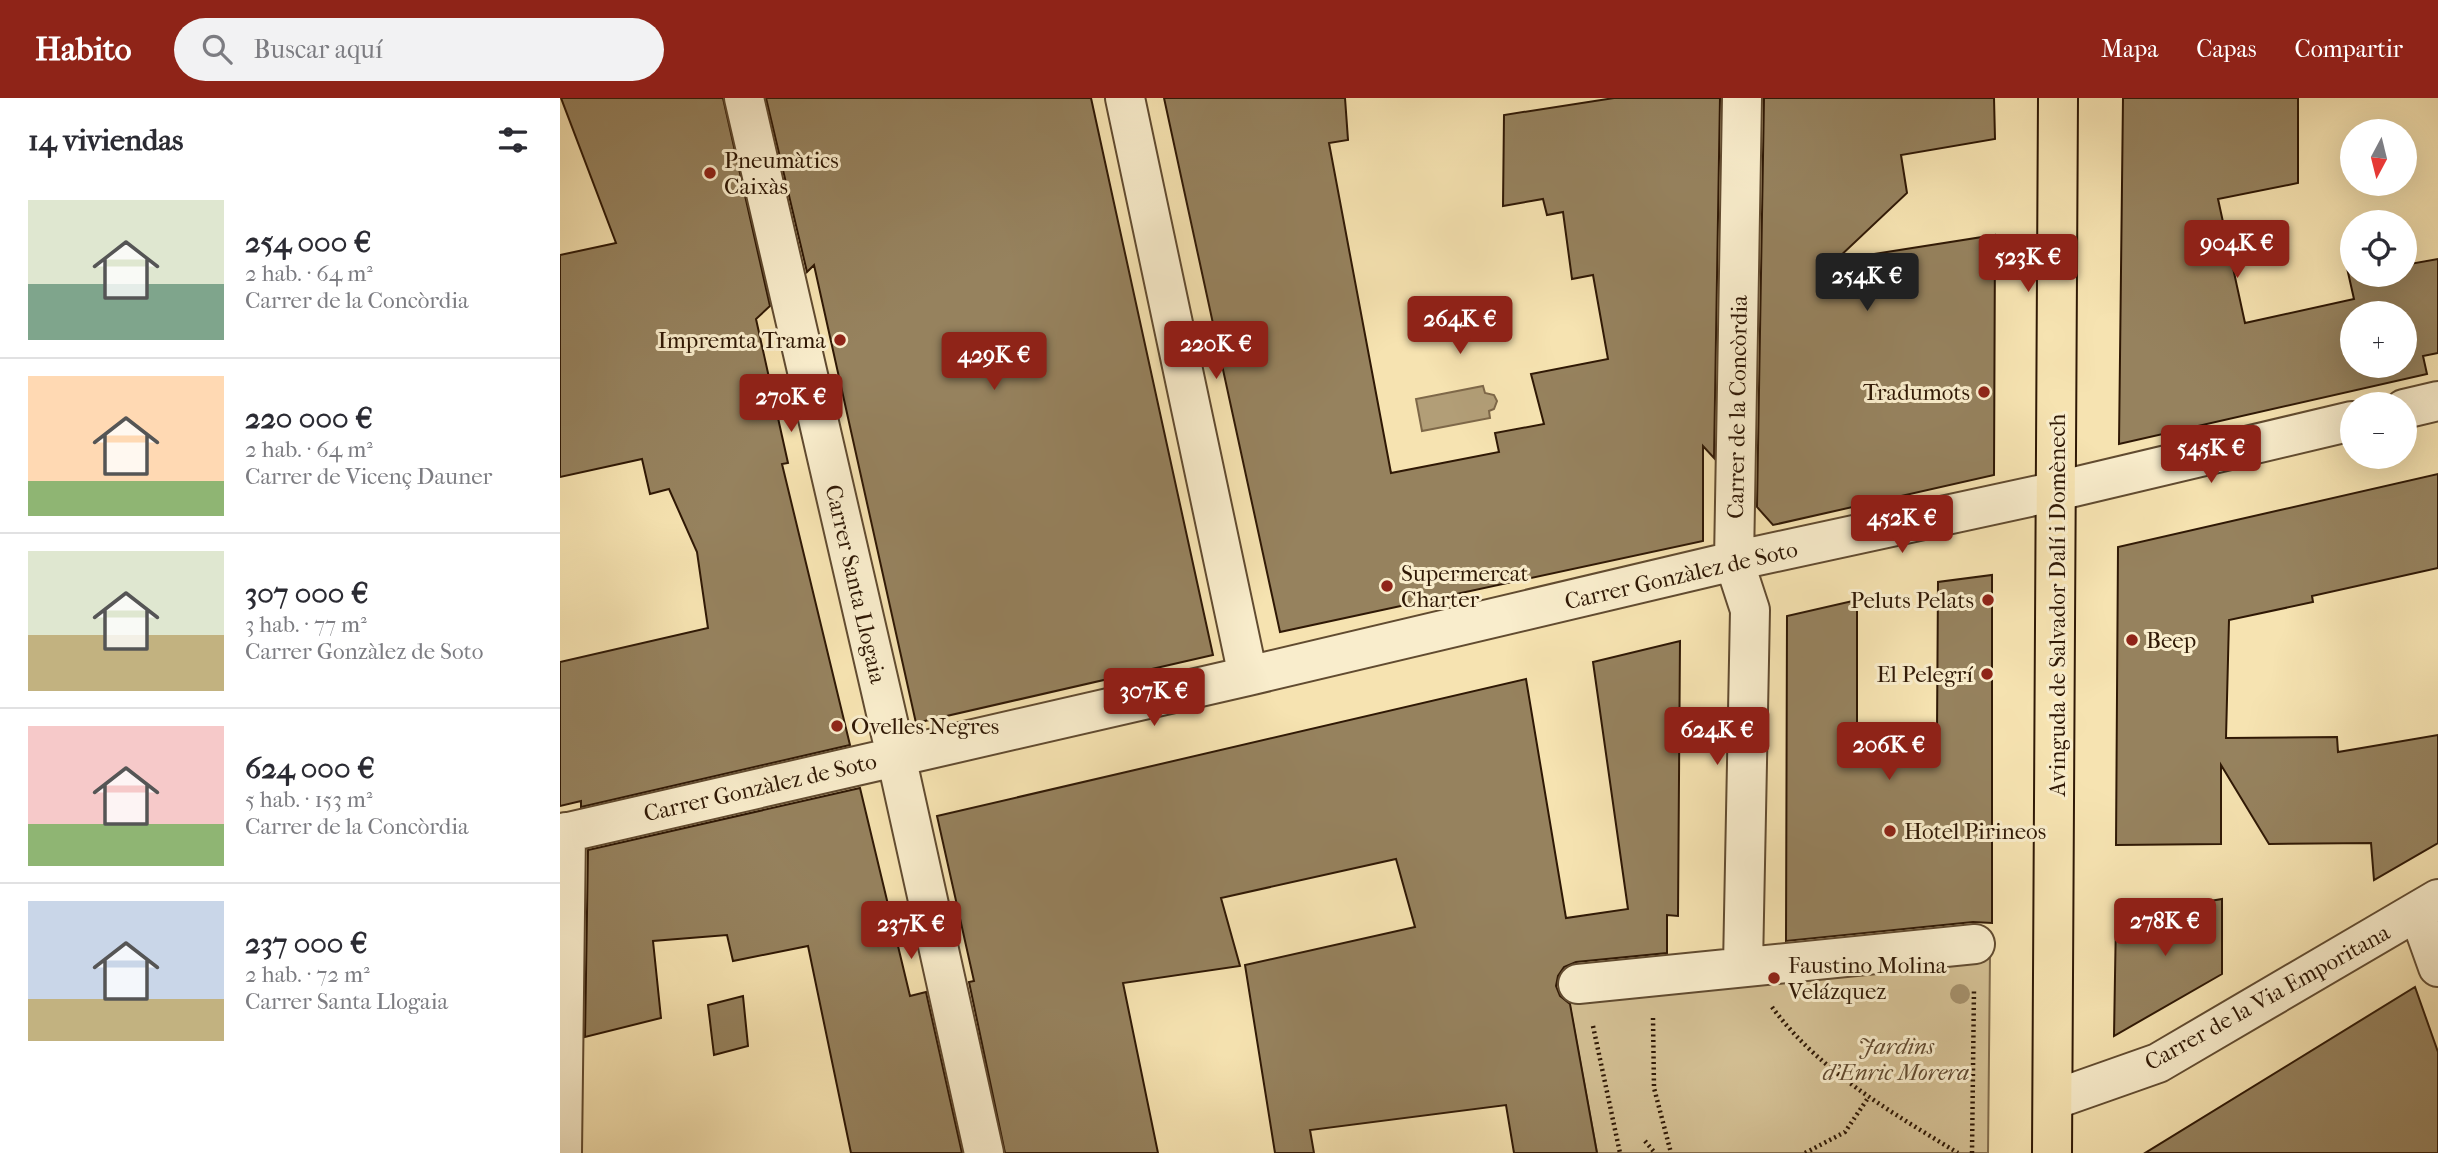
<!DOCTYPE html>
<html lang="es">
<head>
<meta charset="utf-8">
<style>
	:root { --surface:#fff; --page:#f2f2f3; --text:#2b2b33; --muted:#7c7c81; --line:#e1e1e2; --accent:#8f2418 }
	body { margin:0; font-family:"IM FELL French Canon",serif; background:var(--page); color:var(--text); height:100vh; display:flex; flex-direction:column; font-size:26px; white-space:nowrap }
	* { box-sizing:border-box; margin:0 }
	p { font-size:23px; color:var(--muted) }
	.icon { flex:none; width:38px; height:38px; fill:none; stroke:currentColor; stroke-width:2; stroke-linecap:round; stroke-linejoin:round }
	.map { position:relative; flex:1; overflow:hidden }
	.details { display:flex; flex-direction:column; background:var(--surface); width:560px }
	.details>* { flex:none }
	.needle { width:46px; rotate:187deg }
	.controls { position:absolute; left:1780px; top:21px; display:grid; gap:14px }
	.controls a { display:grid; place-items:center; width:77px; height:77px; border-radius:50%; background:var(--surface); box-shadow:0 7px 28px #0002; font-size:35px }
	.price { position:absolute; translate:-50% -60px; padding:0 16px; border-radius:7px; background:var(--accent); color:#fff; font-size:23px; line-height:46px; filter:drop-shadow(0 2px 4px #0008) }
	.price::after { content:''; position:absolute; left:50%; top:42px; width:21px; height:16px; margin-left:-10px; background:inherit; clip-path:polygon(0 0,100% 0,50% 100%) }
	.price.selected { background:#222; color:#fff }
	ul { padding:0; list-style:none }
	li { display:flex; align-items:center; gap:21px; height:175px; padding:0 28px }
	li+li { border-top:2px solid var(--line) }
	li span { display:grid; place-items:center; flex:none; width:196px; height:140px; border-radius:0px; color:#555 }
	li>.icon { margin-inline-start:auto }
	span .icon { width:84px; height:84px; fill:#fffc; stroke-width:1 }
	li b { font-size:30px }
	h2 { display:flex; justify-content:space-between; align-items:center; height:84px; padding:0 28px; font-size:30px }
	header { display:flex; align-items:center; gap:42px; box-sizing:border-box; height:98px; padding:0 35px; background:var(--accent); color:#fff }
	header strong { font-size:33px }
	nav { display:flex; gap:38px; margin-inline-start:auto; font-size:24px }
	.search { width:490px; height:63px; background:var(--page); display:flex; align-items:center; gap:18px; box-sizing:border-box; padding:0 24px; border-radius:38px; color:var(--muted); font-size:26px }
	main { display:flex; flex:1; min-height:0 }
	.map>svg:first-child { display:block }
	.green { fill:#d4c094; stroke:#826c4c; stroke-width:2 }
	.water { fill:#b29e77; stroke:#7e6849; stroke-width:2 }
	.building { fill:#96825e; stroke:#2f1805; stroke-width:2; fill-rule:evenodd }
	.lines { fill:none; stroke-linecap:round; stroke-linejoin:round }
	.minor-casing { stroke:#614b30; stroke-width:42 }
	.major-casing { stroke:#2f1805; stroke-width:42 }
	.path { stroke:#2f1805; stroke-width:4.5; stroke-dasharray:2 3.5; stroke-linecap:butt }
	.minor { stroke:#f9edcc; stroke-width:38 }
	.major { stroke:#f6e3b1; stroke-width:38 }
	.tree { fill:#a48f6a }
	.poi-dot { fill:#8f2418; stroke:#f9edcc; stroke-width:2.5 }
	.labels { text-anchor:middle; stroke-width:6; stroke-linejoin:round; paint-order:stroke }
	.poi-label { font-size:23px; fill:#2f1805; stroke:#f9edcc; text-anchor:start }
	.street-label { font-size:23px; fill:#2f1805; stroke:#f9edcc }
	.park-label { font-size:23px; font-style:italic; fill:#614a30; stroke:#f9edcc }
</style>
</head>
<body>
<header>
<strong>Habito</strong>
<div class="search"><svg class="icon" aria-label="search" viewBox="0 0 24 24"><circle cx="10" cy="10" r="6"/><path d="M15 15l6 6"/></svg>Buscar aquí</div>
<nav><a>Mapa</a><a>Capas</a><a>Compartir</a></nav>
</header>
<main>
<section class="details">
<h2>14 viviendas<svg class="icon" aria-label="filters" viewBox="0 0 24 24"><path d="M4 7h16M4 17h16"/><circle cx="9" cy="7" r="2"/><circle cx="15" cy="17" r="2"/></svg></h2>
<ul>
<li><span style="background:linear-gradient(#dfe7d0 60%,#7fa58c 0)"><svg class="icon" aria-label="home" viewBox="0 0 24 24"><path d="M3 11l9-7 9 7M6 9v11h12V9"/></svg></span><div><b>254 000 €</b><p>2 hab. · 64 m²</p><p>Carrer de la Concòrdia</p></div></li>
<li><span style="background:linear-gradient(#ffd9b3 75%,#8fb573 0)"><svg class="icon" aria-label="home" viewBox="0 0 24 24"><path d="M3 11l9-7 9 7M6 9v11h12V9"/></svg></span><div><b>220 000 €</b><p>2 hab. · 64 m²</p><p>Carrer de Vicenç Dauner</p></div></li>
<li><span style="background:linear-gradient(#dfe7d0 60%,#c2b280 0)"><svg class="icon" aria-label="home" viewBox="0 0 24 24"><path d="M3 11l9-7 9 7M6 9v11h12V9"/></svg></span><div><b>307 000 €</b><p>3 hab. · 77 m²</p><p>Carrer Gonzàlez de Soto</p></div></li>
<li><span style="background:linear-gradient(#f6c9c9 70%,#8fb573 0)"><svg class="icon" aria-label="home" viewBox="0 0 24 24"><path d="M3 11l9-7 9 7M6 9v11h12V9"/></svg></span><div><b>624 000 €</b><p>5 hab. · 153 m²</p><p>Carrer de la Concòrdia</p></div></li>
<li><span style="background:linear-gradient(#c9d6e8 70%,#c2b280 0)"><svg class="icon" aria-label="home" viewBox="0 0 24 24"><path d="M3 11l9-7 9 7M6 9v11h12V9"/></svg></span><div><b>237 000 €</b><p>2 hab. · 72 m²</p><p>Carrer Santa Llogaia</p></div></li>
</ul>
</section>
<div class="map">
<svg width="1878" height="1055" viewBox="0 0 1878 1055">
	<rect width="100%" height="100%" fill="#f6e3b1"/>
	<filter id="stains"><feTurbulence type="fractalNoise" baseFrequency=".00286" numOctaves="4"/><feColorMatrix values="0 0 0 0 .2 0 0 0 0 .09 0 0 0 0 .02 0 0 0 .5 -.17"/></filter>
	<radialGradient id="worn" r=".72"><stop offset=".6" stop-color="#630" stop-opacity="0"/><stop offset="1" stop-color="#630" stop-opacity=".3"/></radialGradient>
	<path class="green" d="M1430,858L1428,1055H1037L1009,903Z"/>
	<path class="water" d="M923,288L925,295L934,297L937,303L934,311L929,313L930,320L862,333L856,301Z"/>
	<path class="building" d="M1,0H163L210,208L196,221L228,365L222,366L290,647L21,709V703L0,708V564L148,530L137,454L109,391L90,396L82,361L0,379V157L56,145Z
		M206,0H531L653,557L356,625L254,167L247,174Z
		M604,0H785L788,42L769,45L831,375L939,354L935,335L984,326L971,276L1048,261L1033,177L1012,181L1003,114L987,117L983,101L943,108L944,17L1054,0H1160L1154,360L1143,348V443L720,534Z
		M1204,0H1434L1435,41L1341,57L1347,95L1276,162L1435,137L1434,377L1213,427L1197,409Z
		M1563,0H1738V85L1658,101L1685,225L1794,201L1787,170L1792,169V177H1844V167L1878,161V255L1863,258L1867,276L1559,346ZM1792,215H1844V268H1792Z
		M1878,376V470L1752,498L1753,504L1669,522L1666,640L1777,639L1778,654L1878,637V745L1814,782L1811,745L1709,746L1661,667V746L1556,747L1558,449Z
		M1432,477V825L1413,824L1226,843L1227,518L1297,502V642L1377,635L1378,484Z
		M1120,543L1118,818L1107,817V855L1016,864L1004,869L998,878L996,888L1000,898L1010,906L1037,1055H954L946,1007L750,1032L754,1055H715L685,867L855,829L836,761L661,800L680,868L563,885L598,1055H445L409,884L414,883L377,718L966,581L1006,820L1068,811L1033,564Z
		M300,690L350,898L366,894L402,1055H291L248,848L173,863L167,837L93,843L101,920L25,939L28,752Z
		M1662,801V876L1554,938L1556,819Z
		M1855,889L1878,954V1055H1585Z
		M183,898L188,948L154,957L148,907Z"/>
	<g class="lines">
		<defs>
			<path id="minor" d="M184,0L336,658L424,1055
				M565,0L688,578
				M1182,0L1174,463L1190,512L1183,868
				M1844,311L1878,303
				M0,736L688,578L1174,463L1497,393L1792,323
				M1858,813L1878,869
				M1018,886L1415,846
				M1493,1002L1598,965L1878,801
				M2,1055L6,734"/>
			<path id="major" d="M1492,1055L1498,0"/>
		</defs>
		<use href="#minor" class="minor-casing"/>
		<use href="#major" class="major-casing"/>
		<path class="path" d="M1212,909C1259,973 1331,1014 1398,1055
			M1093,920L1094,990L1111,1055
			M1033,928L1060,1055
			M1085,1043L1095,1055
			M1245,1055L1285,1034L1308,1000
			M1412,1055L1414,890"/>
		<use href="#minor" class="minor"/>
		<use href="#major" class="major"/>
	</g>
	<circle class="tree" cx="1400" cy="896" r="10"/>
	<g class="poi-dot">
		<circle cx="150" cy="75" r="7"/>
		<circle cx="280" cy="242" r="7"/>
		<circle cx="1424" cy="294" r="7"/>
		<circle cx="827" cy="488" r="7"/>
		<circle cx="1428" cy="502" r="7"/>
		<circle cx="1572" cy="542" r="7"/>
		<circle cx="1427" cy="576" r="7"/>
		<circle cx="277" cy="628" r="7"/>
		<circle cx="1330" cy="733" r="7"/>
		<circle cx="1214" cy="880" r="7"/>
	</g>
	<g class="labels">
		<g class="poi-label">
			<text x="164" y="70">Pneumàtics<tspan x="164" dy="26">Caixàs</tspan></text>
			<text x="266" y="250" text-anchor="end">Impremta Trama</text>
			<text x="1410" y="302" text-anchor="end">Tradumots</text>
			<text x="841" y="483">Supermercat<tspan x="841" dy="26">Charter</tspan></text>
			<text x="1414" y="510" text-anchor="end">Peluts Pelats</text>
			<text x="1586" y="550">Beep</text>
			<text x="1413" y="584" text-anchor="end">El Pelegrí</text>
			<text x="291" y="636">Ovelles Negres</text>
			<text x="1344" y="741">Hotel Pirineos</text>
			<text x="1228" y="875">Faustino Molina<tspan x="1228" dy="26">Velázquez</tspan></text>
		</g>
		<g class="street-label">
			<text transform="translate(1177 309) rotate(-89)" y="8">Carrer de la Concòrdia</text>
			<text transform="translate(1121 477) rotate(-13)" y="8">Carrer Gonzàlez de Soto</text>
			<text transform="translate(296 486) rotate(77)" y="8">Carrer Santa Llogaia</text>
			<text transform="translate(1497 507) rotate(-90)" y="8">Avinguda de Salvador Dalí i Domènech</text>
			<text transform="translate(200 689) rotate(-13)" y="8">Carrer Gonzàlez de Soto</text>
			<text transform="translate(1707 899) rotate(-29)" y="8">Carrer de la Via Emporitana</text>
		</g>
		<g class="park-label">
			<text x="1336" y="956">Jardins<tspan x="1336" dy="26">d'Enric Morera</tspan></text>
		</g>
	</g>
	<rect width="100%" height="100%" filter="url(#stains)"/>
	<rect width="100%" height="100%" fill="url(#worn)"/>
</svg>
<div class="controls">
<a><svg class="needle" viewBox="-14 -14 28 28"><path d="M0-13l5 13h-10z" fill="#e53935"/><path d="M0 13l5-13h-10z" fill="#7c7c81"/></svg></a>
<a><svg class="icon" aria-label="locate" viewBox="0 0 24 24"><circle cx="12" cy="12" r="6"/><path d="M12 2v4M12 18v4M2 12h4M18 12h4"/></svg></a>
<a>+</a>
<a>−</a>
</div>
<b class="price" style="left:1677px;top:182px">904K €</b>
<b class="price" style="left:1468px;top:196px">523K €</b>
<b class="price selected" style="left:1307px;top:215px">254K €</b>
<b class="price" style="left:900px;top:258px">264K €</b>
<b class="price" style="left:656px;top:283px">220K €</b>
<b class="price" style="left:434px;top:294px">429K €</b>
<b class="price" style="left:231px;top:336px">270K €</b>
<b class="price" style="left:1651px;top:387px">545K €</b>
<b class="price" style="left:1342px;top:457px">452K €</b>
<b class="price" style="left:594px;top:630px">307K €</b>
<b class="price" style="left:1157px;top:669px">624K €</b>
<b class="price" style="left:1329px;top:684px">206K €</b>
<b class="price" style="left:1605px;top:860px">278K €</b>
<b class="price" style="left:351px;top:863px">237K €</b>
</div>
</main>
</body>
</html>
